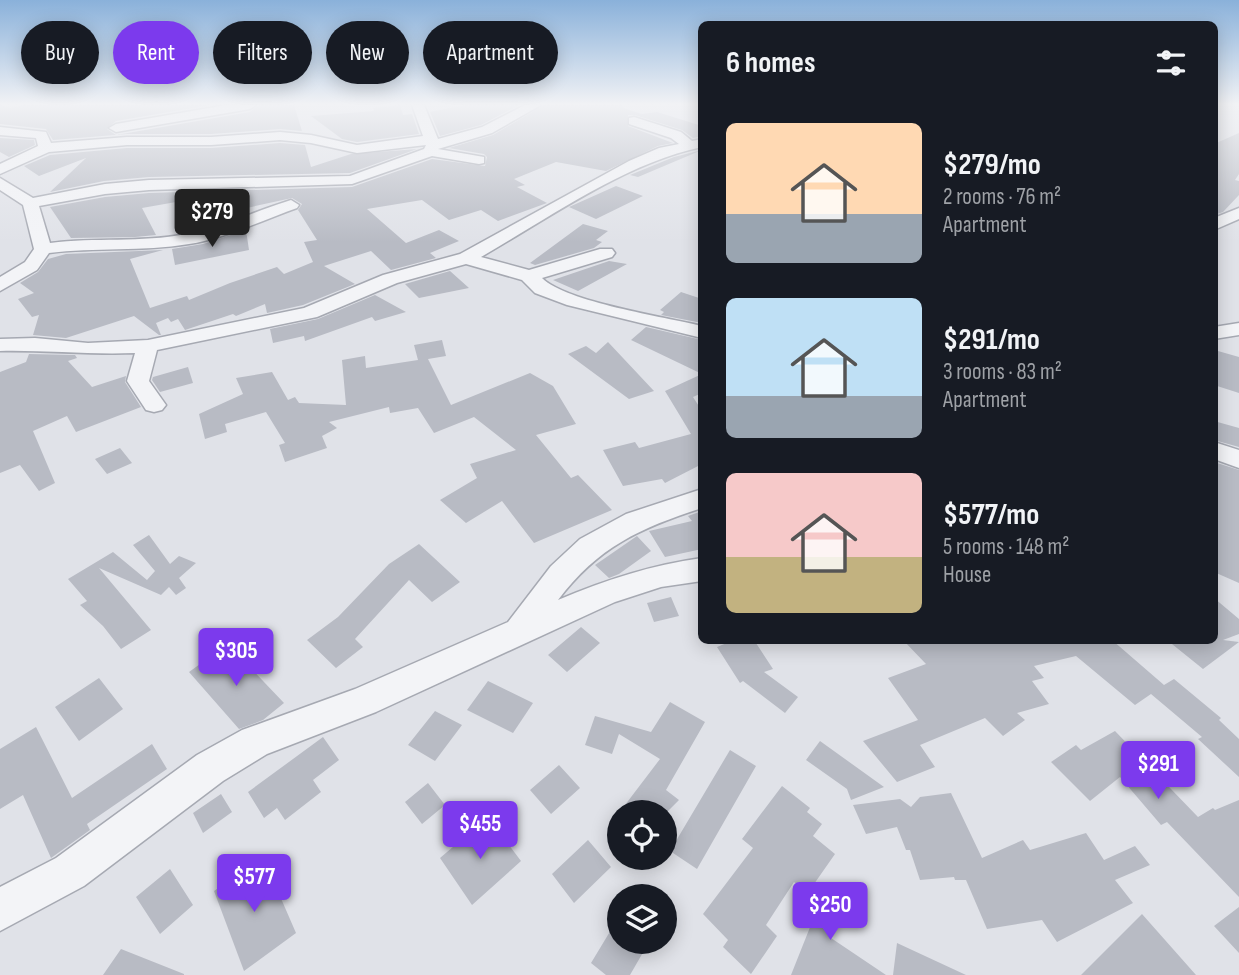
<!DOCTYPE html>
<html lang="en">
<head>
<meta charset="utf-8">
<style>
	:root { --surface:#171b24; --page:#20242c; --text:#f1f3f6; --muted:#9ea1a6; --accent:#7c3aed }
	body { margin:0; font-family:"Sofia Sans Condensed",sans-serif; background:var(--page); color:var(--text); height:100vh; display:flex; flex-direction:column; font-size:26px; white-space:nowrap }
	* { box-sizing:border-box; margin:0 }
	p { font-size:23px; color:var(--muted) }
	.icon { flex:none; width:38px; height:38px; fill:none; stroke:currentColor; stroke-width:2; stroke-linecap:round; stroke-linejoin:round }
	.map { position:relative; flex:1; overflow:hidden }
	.details { position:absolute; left:698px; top:21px; width:520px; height:623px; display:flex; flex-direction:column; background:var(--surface); border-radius:10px; box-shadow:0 4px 18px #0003 }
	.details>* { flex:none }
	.top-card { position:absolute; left:21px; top:21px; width:572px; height:63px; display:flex; gap:14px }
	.buttons { position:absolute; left:607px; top:800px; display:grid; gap:14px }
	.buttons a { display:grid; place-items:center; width:70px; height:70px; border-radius:50%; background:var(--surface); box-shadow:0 4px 18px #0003; font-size:35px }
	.price { position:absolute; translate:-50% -60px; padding:0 16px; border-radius:7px; background:var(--accent); color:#fff; font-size:23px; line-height:46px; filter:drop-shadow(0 2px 4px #0008) }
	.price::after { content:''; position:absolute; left:50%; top:42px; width:21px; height:16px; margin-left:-10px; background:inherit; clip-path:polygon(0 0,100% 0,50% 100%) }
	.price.on { background:#222; color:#fff }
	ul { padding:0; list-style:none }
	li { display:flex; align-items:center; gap:21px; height:175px; padding:0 28px }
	li span { display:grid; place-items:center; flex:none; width:196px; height:140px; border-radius:10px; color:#555 }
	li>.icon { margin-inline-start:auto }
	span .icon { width:84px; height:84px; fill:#fffc; stroke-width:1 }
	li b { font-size:30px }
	h2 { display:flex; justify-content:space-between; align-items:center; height:84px; padding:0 28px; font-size:30px }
	.chip { padding:0 24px; border-radius:32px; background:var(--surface); box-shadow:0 4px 18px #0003; font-size:24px; line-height:63px }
	.chip.on { background:var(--accent); color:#fff }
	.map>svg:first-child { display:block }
	.building { fill:#b8bbc4 }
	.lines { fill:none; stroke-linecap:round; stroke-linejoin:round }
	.street-casing { stroke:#a6a9b2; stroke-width:3 }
	.street { fill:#f3f4f7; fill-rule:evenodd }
</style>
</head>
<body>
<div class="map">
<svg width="1239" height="975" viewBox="0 0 1239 975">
	<rect width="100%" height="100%" fill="#e0e2e8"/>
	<path class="building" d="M0,105L11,108L22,105H210L116,121L107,129L116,135L250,112L259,105H294L302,131L280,129L211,134H127L53,140L46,129L0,124Z
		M400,105L403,115L412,114L419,134L357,142L342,139L311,116L374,111L373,108Z
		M465,105H519L481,125L440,136L430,112Z
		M544,105H623V108L642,114L657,112L702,126V136L693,138L682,130L635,115H628V126L673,143L658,146L606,171L556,162L514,179L525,185L517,187L547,203L498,221L481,210L449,220L422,200L367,209L406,243L439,230L459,241L430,253L436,258L391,270L371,251L324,266L355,284L303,305L267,313L265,304L236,316L233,314L185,330L178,319L171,322L168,318L156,323L161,335H159L134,316L66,338L33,335L39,315L32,317L18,299L34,293L20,283L38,272L48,259L66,254L163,250L130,259L150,308L187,296L189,300L230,283L277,267L284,274L313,262L304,242L317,240L298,210L302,204L292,198L242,209L243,214L179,232L193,199L142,208L156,235L135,237L71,238L50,207L105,197L149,193L352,187L432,159L485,166L487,157L484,154L449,148L493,135Z
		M1239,133V174L1235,180L1239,181V195L1223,212L1214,215V144Z
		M0,138L34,140L35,145L9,157L0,152Z
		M280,143L305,145L311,167L351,154L417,149L350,173L149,177L104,181L50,192L86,158L39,176L24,166L50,155L127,148H211Z
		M702,150L638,177L630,175L674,157Z
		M616,186L643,196L596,219L569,207Z
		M583,224L608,231L596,240L602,242L594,248L535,265L530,263Z
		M246,230L249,250L175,265L172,249L203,244Z
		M609,261L627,264L578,291L553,280Z
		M450,271L469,288L419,298L405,284Z
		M681,292L702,299V323L661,315L664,312L660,310Z
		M375,295L406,312L375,321L372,317L305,341L304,336L273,343L270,329L318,319Z
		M646,327L702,340V374L631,340Z
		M442,340L446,356L428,359L451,405L530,373L553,386L576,424L536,435L571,478L578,475L612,510L534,543L502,501L466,523L440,500L477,478L470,464L516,450L474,417L434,433L418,408L390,413L389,407L329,422L337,428L322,436L327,448L285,462L279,445L285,443L266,412L225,424L227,432L205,439L199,414L243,394L236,378L272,372L288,400L295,397L299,403L346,405L342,360L365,356L366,368L418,360L414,345Z
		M608,342L654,391L629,399L568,354L586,346L596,353Z
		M1218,351L1239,357V393L1214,385Z
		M29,354L75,355L77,358L68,361L92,387L126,376L125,382L141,407L76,432L67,416L33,431L55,483L39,491L20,465L0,473V372L26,362Z
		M188,367L193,383L160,392L152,380L153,377Z
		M702,374V393L693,397L702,411V464L665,483L662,479L623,486L603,450L635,442L639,448L691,434L665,391Z
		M1214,421L1239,428V447L1214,440Z
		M120,448L132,463L107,474L95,459Z
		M1214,462L1239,470V583L1214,572Z
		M702,511V549L665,557L649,531L692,521L688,516Z
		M149,535L170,564L179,556L196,563L179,578L186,588L176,595L169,587L161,595L99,568L151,630L121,649L103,626L80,605L87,601L68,579L113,552L147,580L155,571L133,545Z
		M637,536L651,551L619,574L609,578L595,565Z
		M419,544L460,582L432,602L409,580L355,639L363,647L336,668L307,640L338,617L389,564Z
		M671,597L679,616L654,622L647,603Z
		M1214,598L1239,619V634L1223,640L1239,642L1203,669L1167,640H1214Z
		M581,627L600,643L567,672L548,655Z
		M734,640H754L773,669L764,672L798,697L785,713L743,681L740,683L717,647Z
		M903,640H1112L1164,685L1174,679L1221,718L1219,720L1239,739V777L1198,739L1202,737L1151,694L1135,705L1076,656L1034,666L1044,678L1032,681L1049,704L1017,713L1025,720L1003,736L985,718L920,745L935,767L897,782L863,741L918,720L888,678L926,664Z
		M228,644L284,703L263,720L239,729L189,672Z
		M99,678L123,709L79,741L55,707Z
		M488,681L533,703L513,733L467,710Z
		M670,702L705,722L666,790L679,800L667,812H634L625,805L660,759L619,734L612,754L585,745L595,716L651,732Z
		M435,711L462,725L435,761L408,745Z
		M36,727L72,798L152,744L167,769L87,824L90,830L51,858L23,795L0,809V749Z
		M1115,731L1198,817L1213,808L1215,810L1239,800V897L1167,822L1161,825L1120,777L1090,801L1051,762L1076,745L1081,750Z
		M323,737L339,760L313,780L321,792L285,820L277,808L264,818L248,792Z
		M820,741L884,787L851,800L847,789L806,760Z
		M730,750L756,766L697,869L670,851Z
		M559,765L580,788L551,814L530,790Z
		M428,783L445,805L422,824L405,802Z
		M782,786L810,808L807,812L822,824L813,836L835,854L807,894L794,882L766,925L777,936L751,974L723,947L728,940L703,914L753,848L742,839Z
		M951,793L982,858L1023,840L1030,850L1086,833L1104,860L1135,846L1150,865L1115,880L1133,903L1057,942L1042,920L987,929L966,880H955L954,877L920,880L910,850H906L897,827L866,834L853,805L900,799L911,807L920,797Z
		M221,794L232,812L203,833L193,813Z
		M488,817L521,861L472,905L440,858Z
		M588,840L611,867L574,903L552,874Z
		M263,857L296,933L244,971L214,891Z
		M170,869L193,905L160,934L136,897Z
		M828,882L852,901L831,938L886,975H791Z
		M1239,907V953L1214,926Z
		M1142,914L1196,975H1081Z
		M620,915V942H649L630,975H606L591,963Z
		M897,943L966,975H893Z
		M121,949L184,974V975H103Z"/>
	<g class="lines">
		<defs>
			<path id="street" d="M227,105H256L250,109L116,132L109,128L116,124Z
				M412,105H424L438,139L482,127L525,105H541L492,133L438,149L484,157V163L479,164L432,156L352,184L149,190L105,194L39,206L50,243C95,237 141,243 186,234C220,228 253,212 285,202L291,200L299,205L297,208C263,220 223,239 189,244C142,252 95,247 49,253L37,270L0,291V277L25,262L34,249L23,205L0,190V178L33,198L105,184L149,180L350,176L424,149L426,145L357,153L311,143L280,140L211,145H127L49,152L0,174V164L38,146L36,138L0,135V127L46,132L51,143L127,137H211L280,132L311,135L357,145L423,136Z
				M634,117L681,132L692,141L702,139V147C625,163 549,218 481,257L529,270L600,249H612L615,253L612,257L542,278C566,302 665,317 702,326V338L567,305L535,293L522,280L466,264L397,283L317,317L157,350L149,381L166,405L162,410L154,412L146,410L127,381L135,353C90,355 45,350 0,351V339L35,338L88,343L148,340L304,308L383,275L460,254L629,161L659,148L679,144L671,138L629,124V118Z
				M1239,208V219L1214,230V218Z
				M1239,323V335L1214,339V327Z
				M1214,442L1239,450V468L1214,459Z
				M702,489V508C640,528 598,547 558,600C605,580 651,565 702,558V581L661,587L615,602L376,712L267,754L223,781L84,886L0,931V887L56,858L197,755L242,730L355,689L508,622L551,566L580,539L626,514Z"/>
		</defs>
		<use href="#street" class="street-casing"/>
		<use href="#street" class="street"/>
	</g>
	<linearGradient id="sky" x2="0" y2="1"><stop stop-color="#8ab1da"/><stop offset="0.43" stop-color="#f1f2f5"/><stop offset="1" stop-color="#f1f2f5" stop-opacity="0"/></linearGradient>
	<rect width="1239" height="242" fill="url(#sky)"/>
</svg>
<div class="buttons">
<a><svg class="icon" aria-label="locate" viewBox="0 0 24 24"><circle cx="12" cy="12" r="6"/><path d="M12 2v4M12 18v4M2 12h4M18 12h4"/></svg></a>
<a><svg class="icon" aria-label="layers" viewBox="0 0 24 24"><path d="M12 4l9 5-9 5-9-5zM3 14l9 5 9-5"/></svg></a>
</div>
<b class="price on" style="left:212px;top:249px">$279</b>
<b class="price" style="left:236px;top:688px">$305</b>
<b class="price" style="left:1158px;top:801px">$291</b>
<b class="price" style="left:480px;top:861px">$455</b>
<b class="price" style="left:254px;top:914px">$577</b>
<b class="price" style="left:830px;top:942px">$250</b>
<div class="top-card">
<a class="chip">Buy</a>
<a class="chip on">Rent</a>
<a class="chip">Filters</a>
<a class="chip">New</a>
<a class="chip">Apartment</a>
</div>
<section class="details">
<h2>6 homes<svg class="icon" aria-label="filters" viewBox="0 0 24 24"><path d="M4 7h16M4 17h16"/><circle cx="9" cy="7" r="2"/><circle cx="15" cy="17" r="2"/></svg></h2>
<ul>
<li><span style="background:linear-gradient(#ffd9b3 65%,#9aa5b1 0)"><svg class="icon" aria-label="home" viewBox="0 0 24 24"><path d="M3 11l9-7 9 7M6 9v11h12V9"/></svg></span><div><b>$279/mo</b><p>2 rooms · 76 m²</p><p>Apartment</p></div></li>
<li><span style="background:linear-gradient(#bfe0f5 70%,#9aa5b1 0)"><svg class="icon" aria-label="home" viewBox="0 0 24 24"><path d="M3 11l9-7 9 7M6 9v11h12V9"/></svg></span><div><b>$291/mo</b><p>3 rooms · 83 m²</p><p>Apartment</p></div></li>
<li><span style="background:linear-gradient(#f6c9c9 60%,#c2b280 0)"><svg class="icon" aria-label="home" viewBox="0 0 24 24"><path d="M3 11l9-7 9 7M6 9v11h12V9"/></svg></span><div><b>$577/mo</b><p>5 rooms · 148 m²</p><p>House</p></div></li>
</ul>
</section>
</div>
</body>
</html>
